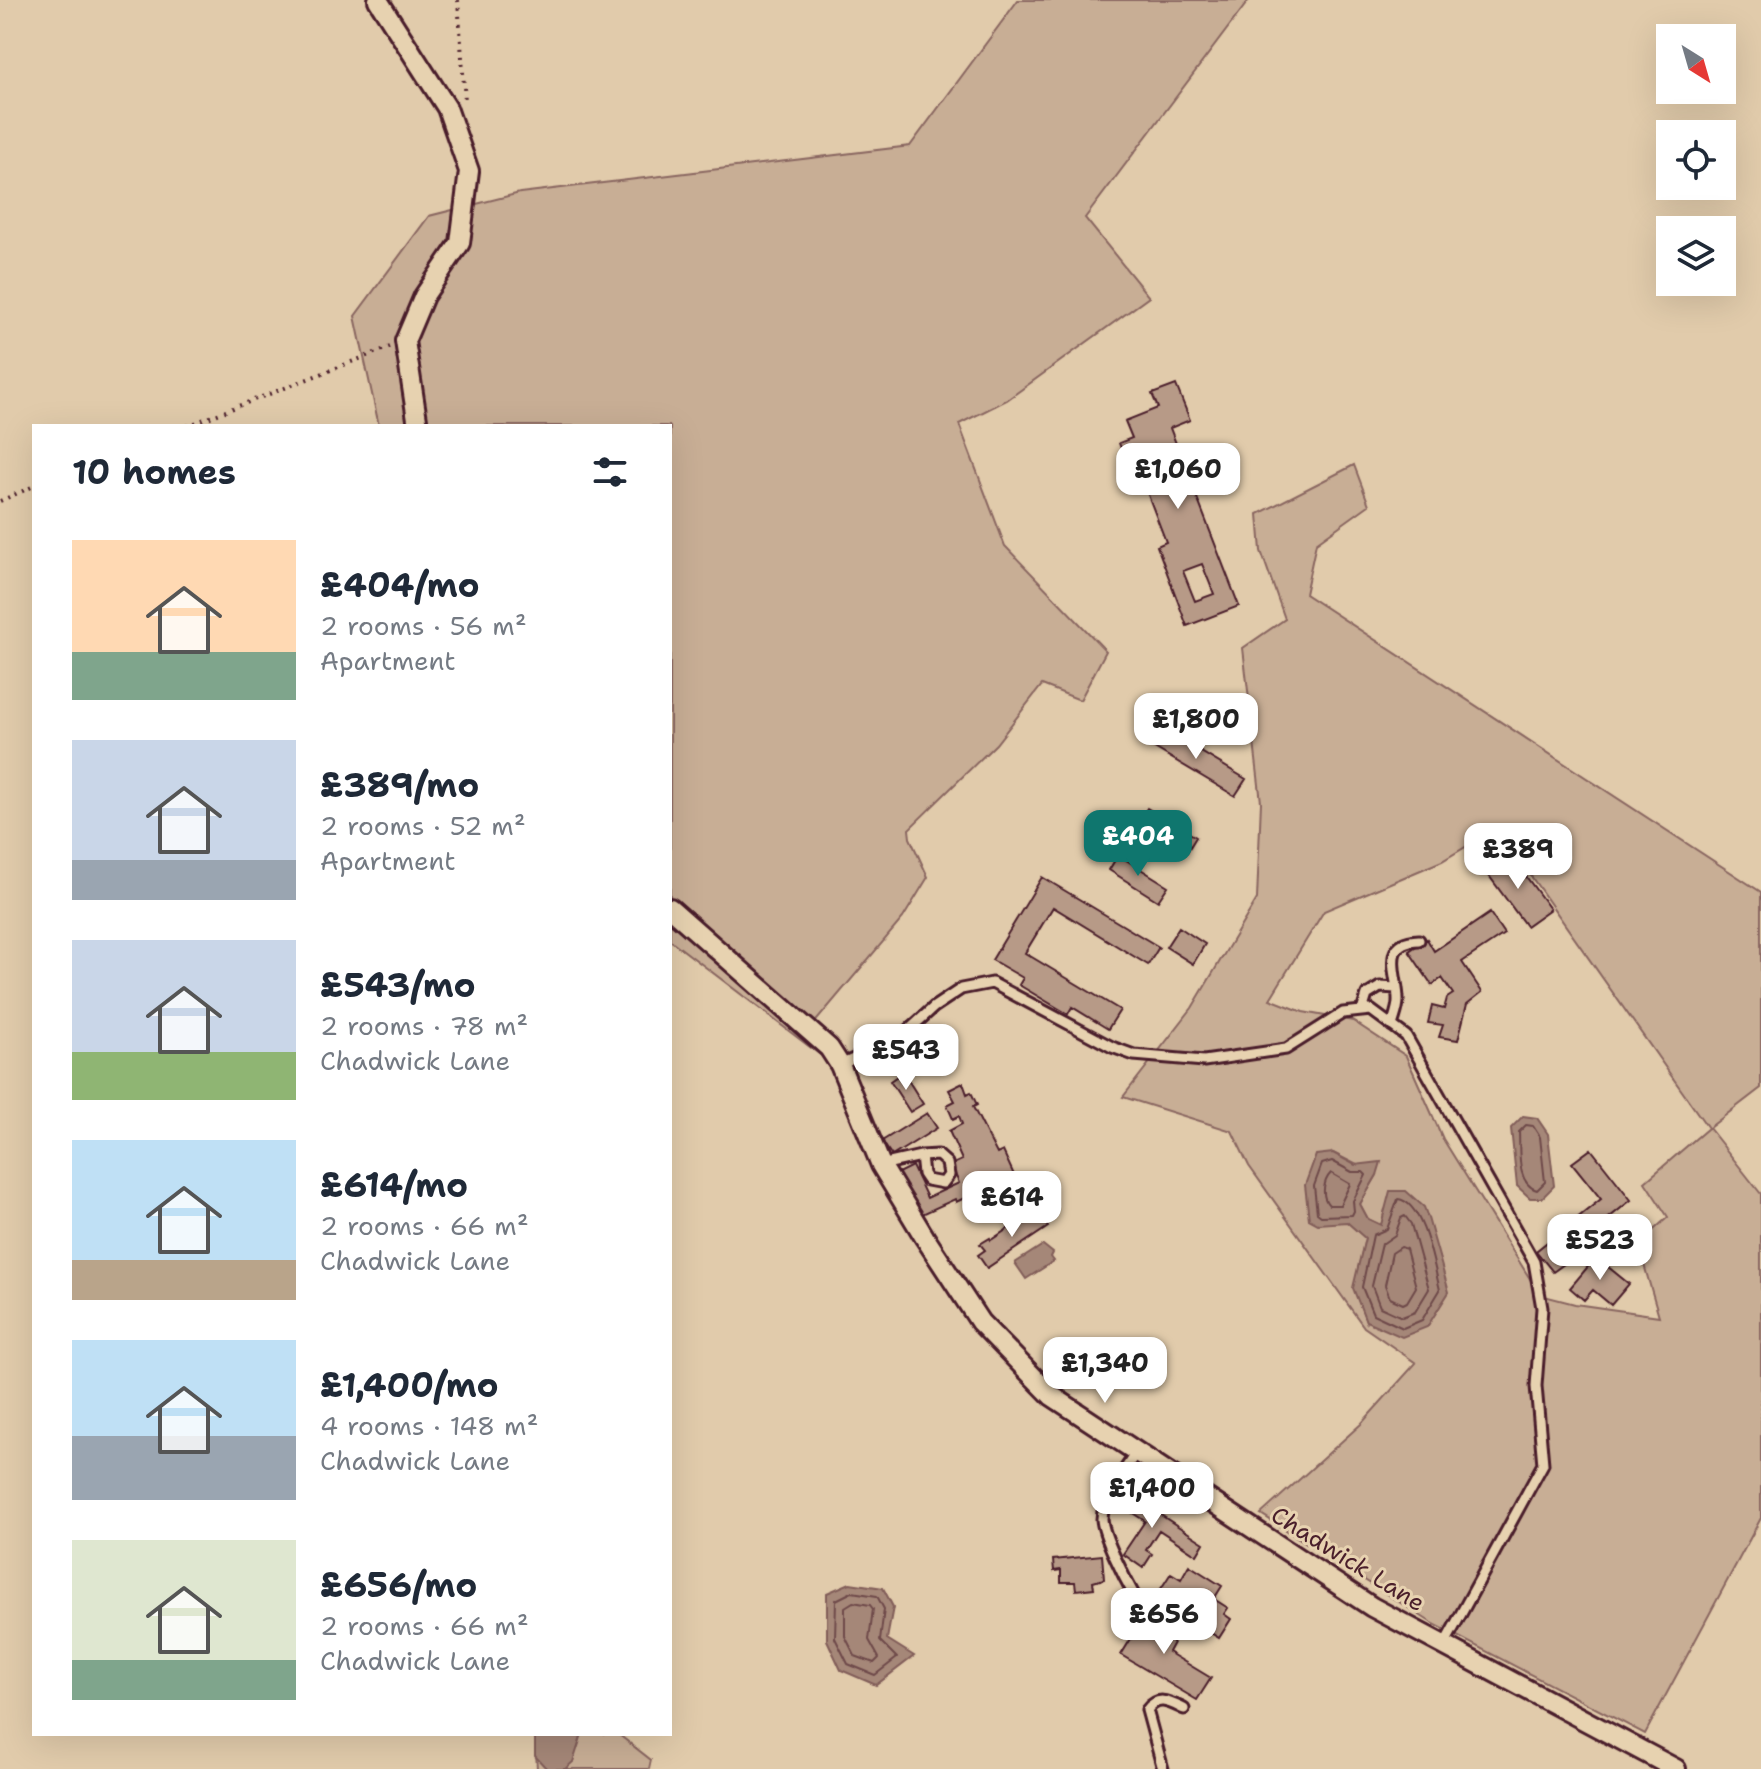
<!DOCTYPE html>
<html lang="en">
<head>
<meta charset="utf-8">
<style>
	:root { --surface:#fff; --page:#f2f2f3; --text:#1f2937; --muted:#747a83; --accent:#0f766e }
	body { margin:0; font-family:"Shantell Sans",sans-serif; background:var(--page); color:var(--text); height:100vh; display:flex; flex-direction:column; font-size:30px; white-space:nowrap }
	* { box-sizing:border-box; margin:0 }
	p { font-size:26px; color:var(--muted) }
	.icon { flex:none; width:44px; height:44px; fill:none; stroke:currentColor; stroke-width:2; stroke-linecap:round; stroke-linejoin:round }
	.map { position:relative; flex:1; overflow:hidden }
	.panel { position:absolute; left:32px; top:424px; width:640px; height:1312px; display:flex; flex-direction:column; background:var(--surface); border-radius:0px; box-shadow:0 8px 32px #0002 }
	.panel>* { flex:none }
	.needle { width:52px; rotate:143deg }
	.controls { position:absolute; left:1656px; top:24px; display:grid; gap:16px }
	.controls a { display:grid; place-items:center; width:80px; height:80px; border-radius:0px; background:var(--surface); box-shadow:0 8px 32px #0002; font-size:40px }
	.price { position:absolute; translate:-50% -68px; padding:0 18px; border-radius:16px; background:#fff; color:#222; font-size:26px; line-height:52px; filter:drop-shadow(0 2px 4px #0008) }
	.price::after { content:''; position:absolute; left:50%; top:48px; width:24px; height:18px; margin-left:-12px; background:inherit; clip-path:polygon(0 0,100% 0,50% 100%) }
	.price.on { background:var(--accent); color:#fff }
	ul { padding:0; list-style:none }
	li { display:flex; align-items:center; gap:24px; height:200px; padding:0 40px }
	li span { display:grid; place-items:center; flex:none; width:224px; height:160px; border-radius:0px; color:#555 }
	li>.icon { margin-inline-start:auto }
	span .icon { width:96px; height:96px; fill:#fffc; stroke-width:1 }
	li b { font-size:34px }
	h2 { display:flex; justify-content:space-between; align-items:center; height:96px; padding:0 40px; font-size:34px }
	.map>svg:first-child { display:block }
	.green { fill:#c8ae95; stroke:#896660; stroke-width:2; fill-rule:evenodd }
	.water { fill:#a58778; stroke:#815d59; stroke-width:2 }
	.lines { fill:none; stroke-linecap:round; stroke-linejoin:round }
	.shore { stroke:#6e494a; stroke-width:2 }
	.building { fill:#b79a87; stroke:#4a1f2b; stroke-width:2; fill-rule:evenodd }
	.lane-casing { stroke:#4a1f2b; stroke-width:15 }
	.street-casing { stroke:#4a1f2b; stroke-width:24 }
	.path { stroke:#4a1f2b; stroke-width:4; stroke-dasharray:2 6; stroke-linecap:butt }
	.lane { stroke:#e7d2b0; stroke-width:9 }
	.street { stroke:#e7d2b0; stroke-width:18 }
	.labels { text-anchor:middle; stroke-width:6; stroke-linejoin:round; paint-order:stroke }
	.street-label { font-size:24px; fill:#4a1f2b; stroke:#e7d2b0 }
</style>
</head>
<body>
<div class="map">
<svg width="1761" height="1769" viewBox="0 0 1761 1769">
	<rect width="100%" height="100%" fill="#e1cbab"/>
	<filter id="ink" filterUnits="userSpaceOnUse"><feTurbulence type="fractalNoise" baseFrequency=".0125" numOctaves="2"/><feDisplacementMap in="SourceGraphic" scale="16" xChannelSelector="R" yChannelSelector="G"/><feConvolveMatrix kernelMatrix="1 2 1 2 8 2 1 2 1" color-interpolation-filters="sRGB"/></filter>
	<g filter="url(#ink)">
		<path class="green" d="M1018,0H1249L1085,218L1149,297L1007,400L959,424L1005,546L1106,651L1080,700L1042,685L996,744L909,829L910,838L928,877L903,918L812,1026L819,1054L670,940V426H379L355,316L429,216L520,193L910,146Z
			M1354,465L1369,505L1316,543L1305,594L1761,892V1088L1709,1128L1761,1194V1518L1645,1734L1432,1623L1261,1514L1361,1424L1416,1363L1364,1327L1249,1166L1232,1131L1123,1097L1192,1008L1257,899L1261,802L1243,648L1285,619L1261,551L1258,514ZM1497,828L1708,1128L1645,1182L1668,1217L1638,1244L1659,1316L1575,1304L1540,1295L1443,1139L1406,1056L1353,1021L1303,1012L1270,999L1324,911L1442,861ZM1333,1153L1377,1175L1360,1204L1368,1219L1381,1226L1385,1209L1366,1321L1354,1288L1365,1238L1347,1222Z
			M535,1734H618L651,1760L649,1769H537Z"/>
		<path class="water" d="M1523,1116L1537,1118L1548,1134L1554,1186L1542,1198H1530L1517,1186L1511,1128Z
			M1333,1153L1355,1165L1381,1162L1377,1175L1360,1204L1368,1219L1381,1225L1390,1191H1406L1424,1207L1428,1218L1449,1292L1427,1327L1402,1337L1366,1321L1353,1288L1365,1238L1347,1222L1318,1224L1309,1219L1305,1185L1316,1155Z
			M1043,1245L1053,1253L1051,1257L1054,1261L1026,1279L1015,1263Z
			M850,1583L883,1588L893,1607L887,1639L914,1656L876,1685L841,1670L827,1640V1593Z
			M535,1734H582L573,1762L565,1769H547L535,1756Z"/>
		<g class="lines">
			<path class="shore" d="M1526,1125L1533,1126L1540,1137L1545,1182L1537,1190C1516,1184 1520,1151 1519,1132Z
				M1332,1161L1352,1172H1363L1366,1175L1353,1201L1354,1211L1352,1215L1321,1216L1317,1213L1314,1186L1322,1164Z
				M1331,1173L1350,1184L1340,1205H1329C1321,1197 1323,1181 1331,1173Z
				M1398,1199C1424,1202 1434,1267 1440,1290L1422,1320L1403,1328L1373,1314L1362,1287L1373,1235L1387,1229Z
				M1405,1216L1411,1224L1429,1289L1415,1312L1402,1317L1380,1307L1372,1286L1382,1244L1395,1235L1401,1218Z
				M1401,1247L1406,1249L1416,1287L1407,1302L1403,1304L1390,1298L1385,1285L1392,1253Z
				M852,1592L877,1596L884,1609L880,1641L897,1658L875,1675L848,1664L835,1638L836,1600Z
				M853,1602L870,1605L873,1609L869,1640L879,1658L874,1663L855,1656L845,1636V1607Z"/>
		</g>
		<path class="building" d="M1176,385L1190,420L1170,428L1239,606L1187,626L1157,546L1166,542L1140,474L1132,477L1119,443L1132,438L1125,421L1158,408L1152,394ZM1202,564L1214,594L1195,601L1183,571Z
			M1156,725L1246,779L1235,796L1146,743Z
			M1147,808L1196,837L1187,852L1138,823Z
			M1118,855L1168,886L1158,901L1109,870Z
			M1511,856L1550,909L1526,926L1487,873Z
			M1042,877L1159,947L1148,965L1053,907L1025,953L1120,1010L1108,1029L1072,1007L1068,1014L1019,985L1023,978L992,960Z
			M1490,913L1504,934L1462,962L1482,992L1467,1004L1458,1040L1439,1037L1443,1025L1428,1023L1432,1006L1444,1009L1447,998L1453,994L1442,978L1432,985L1409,951L1427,939L1434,951Z
			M1179,927L1205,944L1193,964L1166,947Z
			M903,1072L923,1104L910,1112L890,1081Z
			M963,1083L967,1094L971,1092L977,1105L973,1107L997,1154L1003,1151L1014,1175L993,1185L989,1177L967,1187L971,1195L956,1202L955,1199L918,1216L898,1173L912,1166L927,1198L959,1183L951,1165L962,1160L949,1131L962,1124L959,1116L953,1119L947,1105L955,1101L949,1090Z
			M927,1113L937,1128L892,1156L882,1141Z
			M1591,1149L1631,1200L1563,1255L1568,1261L1553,1272L1536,1251L1601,1199L1572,1163Z
			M1036,1210L1048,1227L987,1268L978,1255L985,1250L980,1244L990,1238L991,1240Z
			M1596,1257L1629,1284L1611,1305L1593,1290L1584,1300L1570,1288Z
			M1119,1488L1204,1543L1197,1555L1159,1530L1146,1550L1152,1554L1143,1568L1123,1554L1145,1521L1112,1500Z
			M1102,1555L1104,1579L1093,1582L1094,1588L1076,1590L1075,1582H1061V1570L1054,1571L1053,1560Z
			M1189,1565L1222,1586L1214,1599L1228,1608L1224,1614L1231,1619L1219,1638L1155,1598L1171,1573L1181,1579Z
			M1148,1611L1180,1630L1168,1652L1211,1678L1197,1700L1121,1655Z"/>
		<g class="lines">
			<defs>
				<path id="lane" d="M1362,1011L1367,995L1380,987L1396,988
					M1392,1026C1394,1018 1398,1009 1398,1001C1399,978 1378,941 1419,940
					M840,1065L900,1038L934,1007L961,989L992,983L1112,1047L1134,1055L1204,1061L1286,1049L1343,1013L1371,1010L1406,1036L1534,1262L1542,1308L1536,1386L1543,1464L1444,1645
					M881,1165L921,1156L938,1155L947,1163L949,1175L943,1183L927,1180L923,1174L921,1156
					M1134,1595C1125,1579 1103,1536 1102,1519C1102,1499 1127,1467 1137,1451
					M1163,1769L1147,1710C1158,1695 1169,1702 1184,1709"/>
				<path id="street" d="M378,0L447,108L469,171L460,243L424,296L405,341L418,426
					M670,908L829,1048L840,1065L881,1165L925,1238L980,1322L1052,1396L1372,1607L1676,1769"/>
			</defs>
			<use href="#lane" class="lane-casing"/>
			<use href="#street" class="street-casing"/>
			<path class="path" d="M458,0L465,101
				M187,426L390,347
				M0,501L34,486"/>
			<use href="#lane" class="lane"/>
			<use href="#street" class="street"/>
		</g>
	</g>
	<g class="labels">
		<g class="street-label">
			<text transform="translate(1348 1559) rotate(32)" y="8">Chadwick Lane</text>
		</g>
	</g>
</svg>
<div class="controls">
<a><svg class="needle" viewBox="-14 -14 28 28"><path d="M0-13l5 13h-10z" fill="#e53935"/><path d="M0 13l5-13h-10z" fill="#747a83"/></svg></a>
<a><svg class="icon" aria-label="locate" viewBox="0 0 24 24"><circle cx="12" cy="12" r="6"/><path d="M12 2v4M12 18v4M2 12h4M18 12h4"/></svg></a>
<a><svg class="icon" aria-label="layers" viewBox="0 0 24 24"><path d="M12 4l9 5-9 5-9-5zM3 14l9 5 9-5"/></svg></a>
</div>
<b class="price" style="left:1178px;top:511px">£1,060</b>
<b class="price" style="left:1196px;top:761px">£1,800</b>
<b class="price on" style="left:1138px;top:878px">£404</b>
<b class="price" style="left:1518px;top:891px">£389</b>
<b class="price" style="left:906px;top:1092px">£543</b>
<b class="price" style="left:1012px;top:1239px">£614</b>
<b class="price" style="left:1600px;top:1282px">£523</b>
<b class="price" style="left:1105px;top:1405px">£1,340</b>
<b class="price" style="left:1152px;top:1530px">£1,400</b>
<b class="price" style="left:1164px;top:1656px">£656</b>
<section class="panel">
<h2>10 homes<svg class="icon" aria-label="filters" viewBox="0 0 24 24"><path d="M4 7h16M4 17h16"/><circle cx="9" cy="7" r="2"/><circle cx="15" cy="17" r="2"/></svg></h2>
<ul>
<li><span style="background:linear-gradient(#ffd9b3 70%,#7fa58c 0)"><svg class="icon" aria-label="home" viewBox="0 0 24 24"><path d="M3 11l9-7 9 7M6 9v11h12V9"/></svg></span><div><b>£404/mo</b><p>2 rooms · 56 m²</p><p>Apartment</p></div></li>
<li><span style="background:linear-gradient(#c9d6e8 75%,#9aa5b1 0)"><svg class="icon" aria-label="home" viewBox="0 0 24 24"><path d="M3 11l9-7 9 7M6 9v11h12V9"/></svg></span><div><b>£389/mo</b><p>2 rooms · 52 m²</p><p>Apartment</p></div></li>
<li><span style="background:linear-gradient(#c9d6e8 70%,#8fb573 0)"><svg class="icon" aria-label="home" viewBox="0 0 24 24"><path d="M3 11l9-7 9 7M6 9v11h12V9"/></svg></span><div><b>£543/mo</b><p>2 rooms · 78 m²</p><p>Chadwick Lane</p></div></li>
<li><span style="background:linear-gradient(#bfe0f5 75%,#b9a48a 0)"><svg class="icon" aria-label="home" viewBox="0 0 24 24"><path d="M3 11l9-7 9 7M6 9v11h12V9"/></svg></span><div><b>£614/mo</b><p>2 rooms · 66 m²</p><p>Chadwick Lane</p></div></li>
<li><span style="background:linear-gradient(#bfe0f5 60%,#9aa5b1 0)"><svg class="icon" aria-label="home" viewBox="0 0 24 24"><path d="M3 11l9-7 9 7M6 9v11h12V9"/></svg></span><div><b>£1,400/mo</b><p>4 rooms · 148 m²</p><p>Chadwick Lane</p></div></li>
<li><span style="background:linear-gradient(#dfe7d0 75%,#7fa58c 0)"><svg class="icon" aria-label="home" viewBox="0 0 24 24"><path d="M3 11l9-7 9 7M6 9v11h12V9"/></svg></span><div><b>£656/mo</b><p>2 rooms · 66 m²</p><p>Chadwick Lane</p></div></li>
</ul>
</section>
</div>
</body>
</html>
